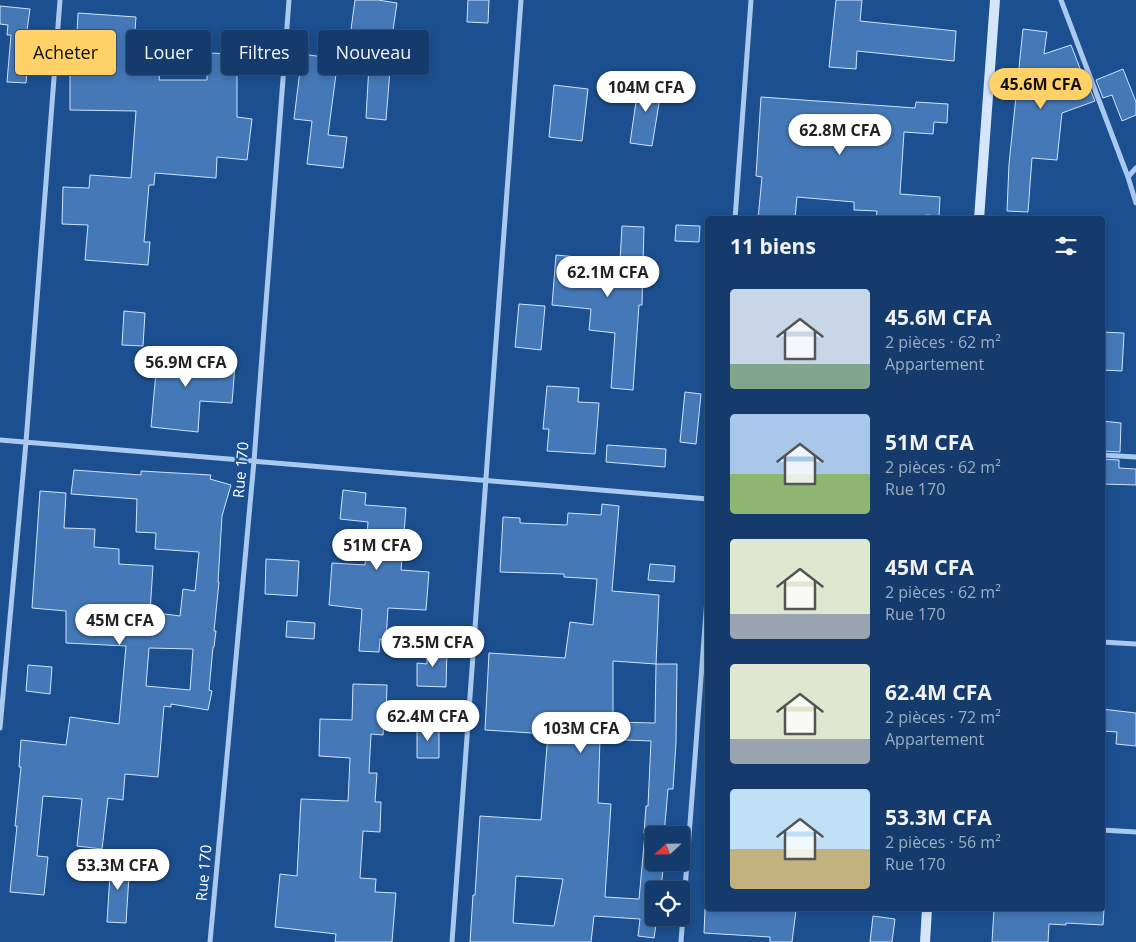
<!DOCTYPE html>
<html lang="fr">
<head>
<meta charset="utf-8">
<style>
	:root { --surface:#143b6b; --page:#214673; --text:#f1f3f6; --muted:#9dadc1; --line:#33557e; --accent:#ffd166 }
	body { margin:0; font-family:"Open Sans",sans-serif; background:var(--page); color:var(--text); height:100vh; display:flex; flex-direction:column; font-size:19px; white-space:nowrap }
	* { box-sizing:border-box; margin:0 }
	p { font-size:16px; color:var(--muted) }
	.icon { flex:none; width:28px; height:28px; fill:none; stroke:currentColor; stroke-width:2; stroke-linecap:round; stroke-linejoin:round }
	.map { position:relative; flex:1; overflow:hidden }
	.drawer { position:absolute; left:705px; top:216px; width:400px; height:695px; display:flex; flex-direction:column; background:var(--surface); border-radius:5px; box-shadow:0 2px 8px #0003,0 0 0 1px var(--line) }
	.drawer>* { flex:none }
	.top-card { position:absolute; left:15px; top:30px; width:475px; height:45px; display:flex; gap:10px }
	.needle { width:32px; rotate:248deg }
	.buttons { position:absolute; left:645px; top:826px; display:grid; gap:10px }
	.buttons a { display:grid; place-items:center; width:45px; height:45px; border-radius:5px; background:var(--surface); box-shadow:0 2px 8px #0003,0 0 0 1px var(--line); font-size:25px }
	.price { position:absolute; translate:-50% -42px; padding:0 11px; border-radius:18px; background:#fff; color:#222; font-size:16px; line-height:32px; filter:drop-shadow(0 1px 2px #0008) }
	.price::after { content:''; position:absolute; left:50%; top:30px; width:15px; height:11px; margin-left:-8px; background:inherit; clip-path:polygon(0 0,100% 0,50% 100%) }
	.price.on { background:var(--accent); color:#111 }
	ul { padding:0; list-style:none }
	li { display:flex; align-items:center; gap:15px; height:125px; padding:0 25px }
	li span { display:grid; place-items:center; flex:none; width:140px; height:100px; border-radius:5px; color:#555 }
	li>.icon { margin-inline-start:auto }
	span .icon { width:60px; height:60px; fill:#fffc; stroke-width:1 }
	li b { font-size:21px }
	h2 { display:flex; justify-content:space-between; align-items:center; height:60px; padding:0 25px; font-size:21px }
	.chip { padding:0 18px; border-radius:5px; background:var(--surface); box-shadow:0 2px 8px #0003,0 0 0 1px var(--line); font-size:18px; line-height:45px }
	.chip.on { background:var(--accent); color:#111 }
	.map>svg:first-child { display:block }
	.building { fill:#4478b7; stroke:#cfe3fa; fill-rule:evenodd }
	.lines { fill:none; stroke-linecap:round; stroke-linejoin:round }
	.street { stroke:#a9c9ee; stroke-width:5 }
	.secondary { stroke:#d6e6fa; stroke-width:10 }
	.labels { text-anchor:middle; stroke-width:4; stroke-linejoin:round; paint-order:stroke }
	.street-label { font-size:15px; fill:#fff; stroke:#1b4f8f }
</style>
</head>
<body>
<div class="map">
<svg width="1136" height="942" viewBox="0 0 1136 942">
	<rect width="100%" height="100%" fill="#1b4f8f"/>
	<path class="building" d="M355,0H378L397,3L389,57H391L386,120L366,118L370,47L349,44Z
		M468,0H489L488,23L467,22Z
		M836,0H862L860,21L956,31L954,61L857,51L856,69L829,67Z
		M0,6L30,9L27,30L28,40H30L26,83L7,82L11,35H7L8,25L0,24Z
		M78,13L136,17L134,44L163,47L159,80H207V53L237,54V117L252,119L247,160L217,157L216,178L155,173L154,185H149L144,242H150L148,265L85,260L88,225L62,224L63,187L89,188L90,175L131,178L136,111L70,110V75H73L76,33H77Z
		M1023,29L1047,32L1044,54L1071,45L1086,84H1088L1095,101L1062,113L1057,160L1032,158L1028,212L1007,211L1009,164Z
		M302,54L338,59L328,135L347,137L343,168L307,164L312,121L294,119Z
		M1123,69L1136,102V115L1122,121L1112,95L1103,98L1096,80Z
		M639,81L662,85L652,146L630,143Z
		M554,85L588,89L582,141L549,137Z
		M761,97L915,108L916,102L948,104L947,123L934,122L933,134L904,132L900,194L940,197L939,216L926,215V219H876L877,211L854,210V202L797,197L795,219H758L762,177L756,176Z
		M676,225L700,226L699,242L675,241Z
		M622,226L644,227L642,305H639L633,390L611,388L615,333L589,330L591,309L552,305L556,255L620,261Z
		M519,304L545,306L541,350L515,347Z
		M124,311L145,313L143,346L122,345Z
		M1102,332L1124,333L1122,371L1102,370Z
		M150,349L191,352L190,361L235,365L232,403L200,401L198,432L151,427L156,372L149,371Z
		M547,386L579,388L578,402L599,403L595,454L547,451L549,429H543Z
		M685,392L701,394L696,444L680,442Z
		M1102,421L1121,423L1120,452L1102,451Z
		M607,445L666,449L665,467L606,462Z
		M1102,459L1119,460V468L1136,469V485L1102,484Z
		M74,470L141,475V471L211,475L210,479L231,485L222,516L218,582H219L214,631H216L214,647H213L209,690L212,691L208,710L171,704V707L164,706L158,777L125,774L123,800L108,798L102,849L77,846L82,799L43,796L37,856L48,857L44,895L10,892L17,826H15L21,767H19L21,740L66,745L70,717L119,724L126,646L66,643V611L32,608L40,491L66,493L64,528L95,529L94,547L119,549V564L153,566L150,612L180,616L183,589L195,591L199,552L155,549L156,533L136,532L137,499L71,494ZM149,648L193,649L190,690L146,686Z
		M343,490L366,493L365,505L406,508L401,570L429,572L426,610L388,608L386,640L380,639L379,652L359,651L362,609L329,605L332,563L365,565L368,522L340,519Z
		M602,504L619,506L612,591L659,595L656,664H677L676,742L673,789H668L664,835H654V862H664L661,887L660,890H654V918H657L654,938L638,936L640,919L594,916L591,942H470L473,895H475L480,816L541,820L548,734L485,730L489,653L565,658L570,622L593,625L597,579L564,577V574L500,572L503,517L520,518V523L567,525L568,513L601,515ZM613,661L656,664L655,723L613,722ZM600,739L651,741L648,806H646L644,833L645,834L639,899L605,897L611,804L598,803ZM516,876L563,879L554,926L513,923Z
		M266,559L299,561L297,596L265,594Z
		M650,564L675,566L674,582L648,580Z
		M287,621L315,623L314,639L286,637Z
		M427,646L447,647L446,687L417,686V663L427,664Z
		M28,665L52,667L50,694L26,691Z
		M353,684L387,685L386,718H384L383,735L371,734L369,773H377L375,802H381L380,832L363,831L360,878L376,879L375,892L396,893L392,942H335L336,934L275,927L280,874L297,876L301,799L348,801L350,758L319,756L320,719L352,720Z
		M1102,709L1136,713V746L1116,744L1117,732L1102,731Z
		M417,725H439V758H417Z
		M111,858L130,860L126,923L107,922Z
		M705,909H780L796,910L792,942H770V937L704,933Z
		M994,909H1104L1103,925L1066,923V925L1049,924L1048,942H992Z
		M873,916L895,919L892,942H870Z"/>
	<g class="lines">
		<path class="street" d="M1061,0L1128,177L1136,203
			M1128,177L1136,168
			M735,219L751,0
			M0,440L708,499
			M1102,455L1136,457
			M1102,642L1136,644
			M0,728L26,442L60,0
			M1102,830L1136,832
			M210,942L254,461L289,0
			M452,942L521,0
			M681,942L708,586"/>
		<path class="secondary" d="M979,219L995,0
			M925,942L927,909"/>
	</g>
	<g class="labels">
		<g class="street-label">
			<text transform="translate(241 470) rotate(-85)" y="5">Rue 170</text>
			<text transform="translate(204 873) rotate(-85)" y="5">Rue 170</text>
		</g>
	</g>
</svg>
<div class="buttons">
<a><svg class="needle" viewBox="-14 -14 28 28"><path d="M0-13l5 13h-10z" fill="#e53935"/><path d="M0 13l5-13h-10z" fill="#9dadc1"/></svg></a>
<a><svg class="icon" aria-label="locate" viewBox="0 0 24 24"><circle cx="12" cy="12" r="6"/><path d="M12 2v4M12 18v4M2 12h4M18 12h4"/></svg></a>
</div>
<b class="price on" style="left:1041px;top:110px">45.6M CFA</b>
<b class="price" style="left:646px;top:113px">104M CFA</b>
<b class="price" style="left:840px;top:156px">62.8M CFA</b>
<b class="price" style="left:608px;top:298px">62.1M CFA</b>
<b class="price" style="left:186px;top:388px">56.9M CFA</b>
<b class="price" style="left:377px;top:571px">51M CFA</b>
<b class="price" style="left:120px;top:646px">45M CFA</b>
<b class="price" style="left:433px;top:668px">73.5M CFA</b>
<b class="price" style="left:428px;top:742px">62.4M CFA</b>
<b class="price" style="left:581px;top:754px">103M CFA</b>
<b class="price" style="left:118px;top:891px">53.3M CFA</b>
<div class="top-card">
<a class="chip on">Acheter</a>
<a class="chip">Louer</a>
<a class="chip">Filtres</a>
<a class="chip">Nouveau</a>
</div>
<section class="drawer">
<h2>11 biens<svg class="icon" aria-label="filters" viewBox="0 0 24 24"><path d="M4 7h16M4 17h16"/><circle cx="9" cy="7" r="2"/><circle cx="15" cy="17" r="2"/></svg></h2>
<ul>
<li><span style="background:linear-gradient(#c9d6e8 75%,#7fa58c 0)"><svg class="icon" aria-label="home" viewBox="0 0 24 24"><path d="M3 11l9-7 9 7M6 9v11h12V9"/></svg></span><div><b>45.6M CFA</b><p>2 pièces · 62 m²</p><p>Appartement</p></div></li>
<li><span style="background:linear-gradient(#a9c7e8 60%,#8fb573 0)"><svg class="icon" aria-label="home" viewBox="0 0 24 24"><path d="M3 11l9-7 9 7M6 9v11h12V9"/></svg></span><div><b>51M CFA</b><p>2 pièces · 62 m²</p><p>Rue 170</p></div></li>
<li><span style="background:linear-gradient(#dfe7d0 75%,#9aa5b1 0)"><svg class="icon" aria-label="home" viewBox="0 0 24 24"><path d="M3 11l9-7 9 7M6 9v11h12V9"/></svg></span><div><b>45M CFA</b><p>2 pièces · 62 m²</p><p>Rue 170</p></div></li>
<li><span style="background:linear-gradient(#dfe7d0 75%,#9aa5b1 0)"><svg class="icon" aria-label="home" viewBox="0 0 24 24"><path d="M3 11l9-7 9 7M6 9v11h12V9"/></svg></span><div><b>62.4M CFA</b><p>2 pièces · 72 m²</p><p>Appartement</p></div></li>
<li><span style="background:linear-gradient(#bfe0f5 60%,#c2b280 0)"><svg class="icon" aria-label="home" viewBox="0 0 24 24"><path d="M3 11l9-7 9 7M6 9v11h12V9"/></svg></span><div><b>53.3M CFA</b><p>2 pièces · 56 m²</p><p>Rue 170</p></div></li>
</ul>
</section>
</div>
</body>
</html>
